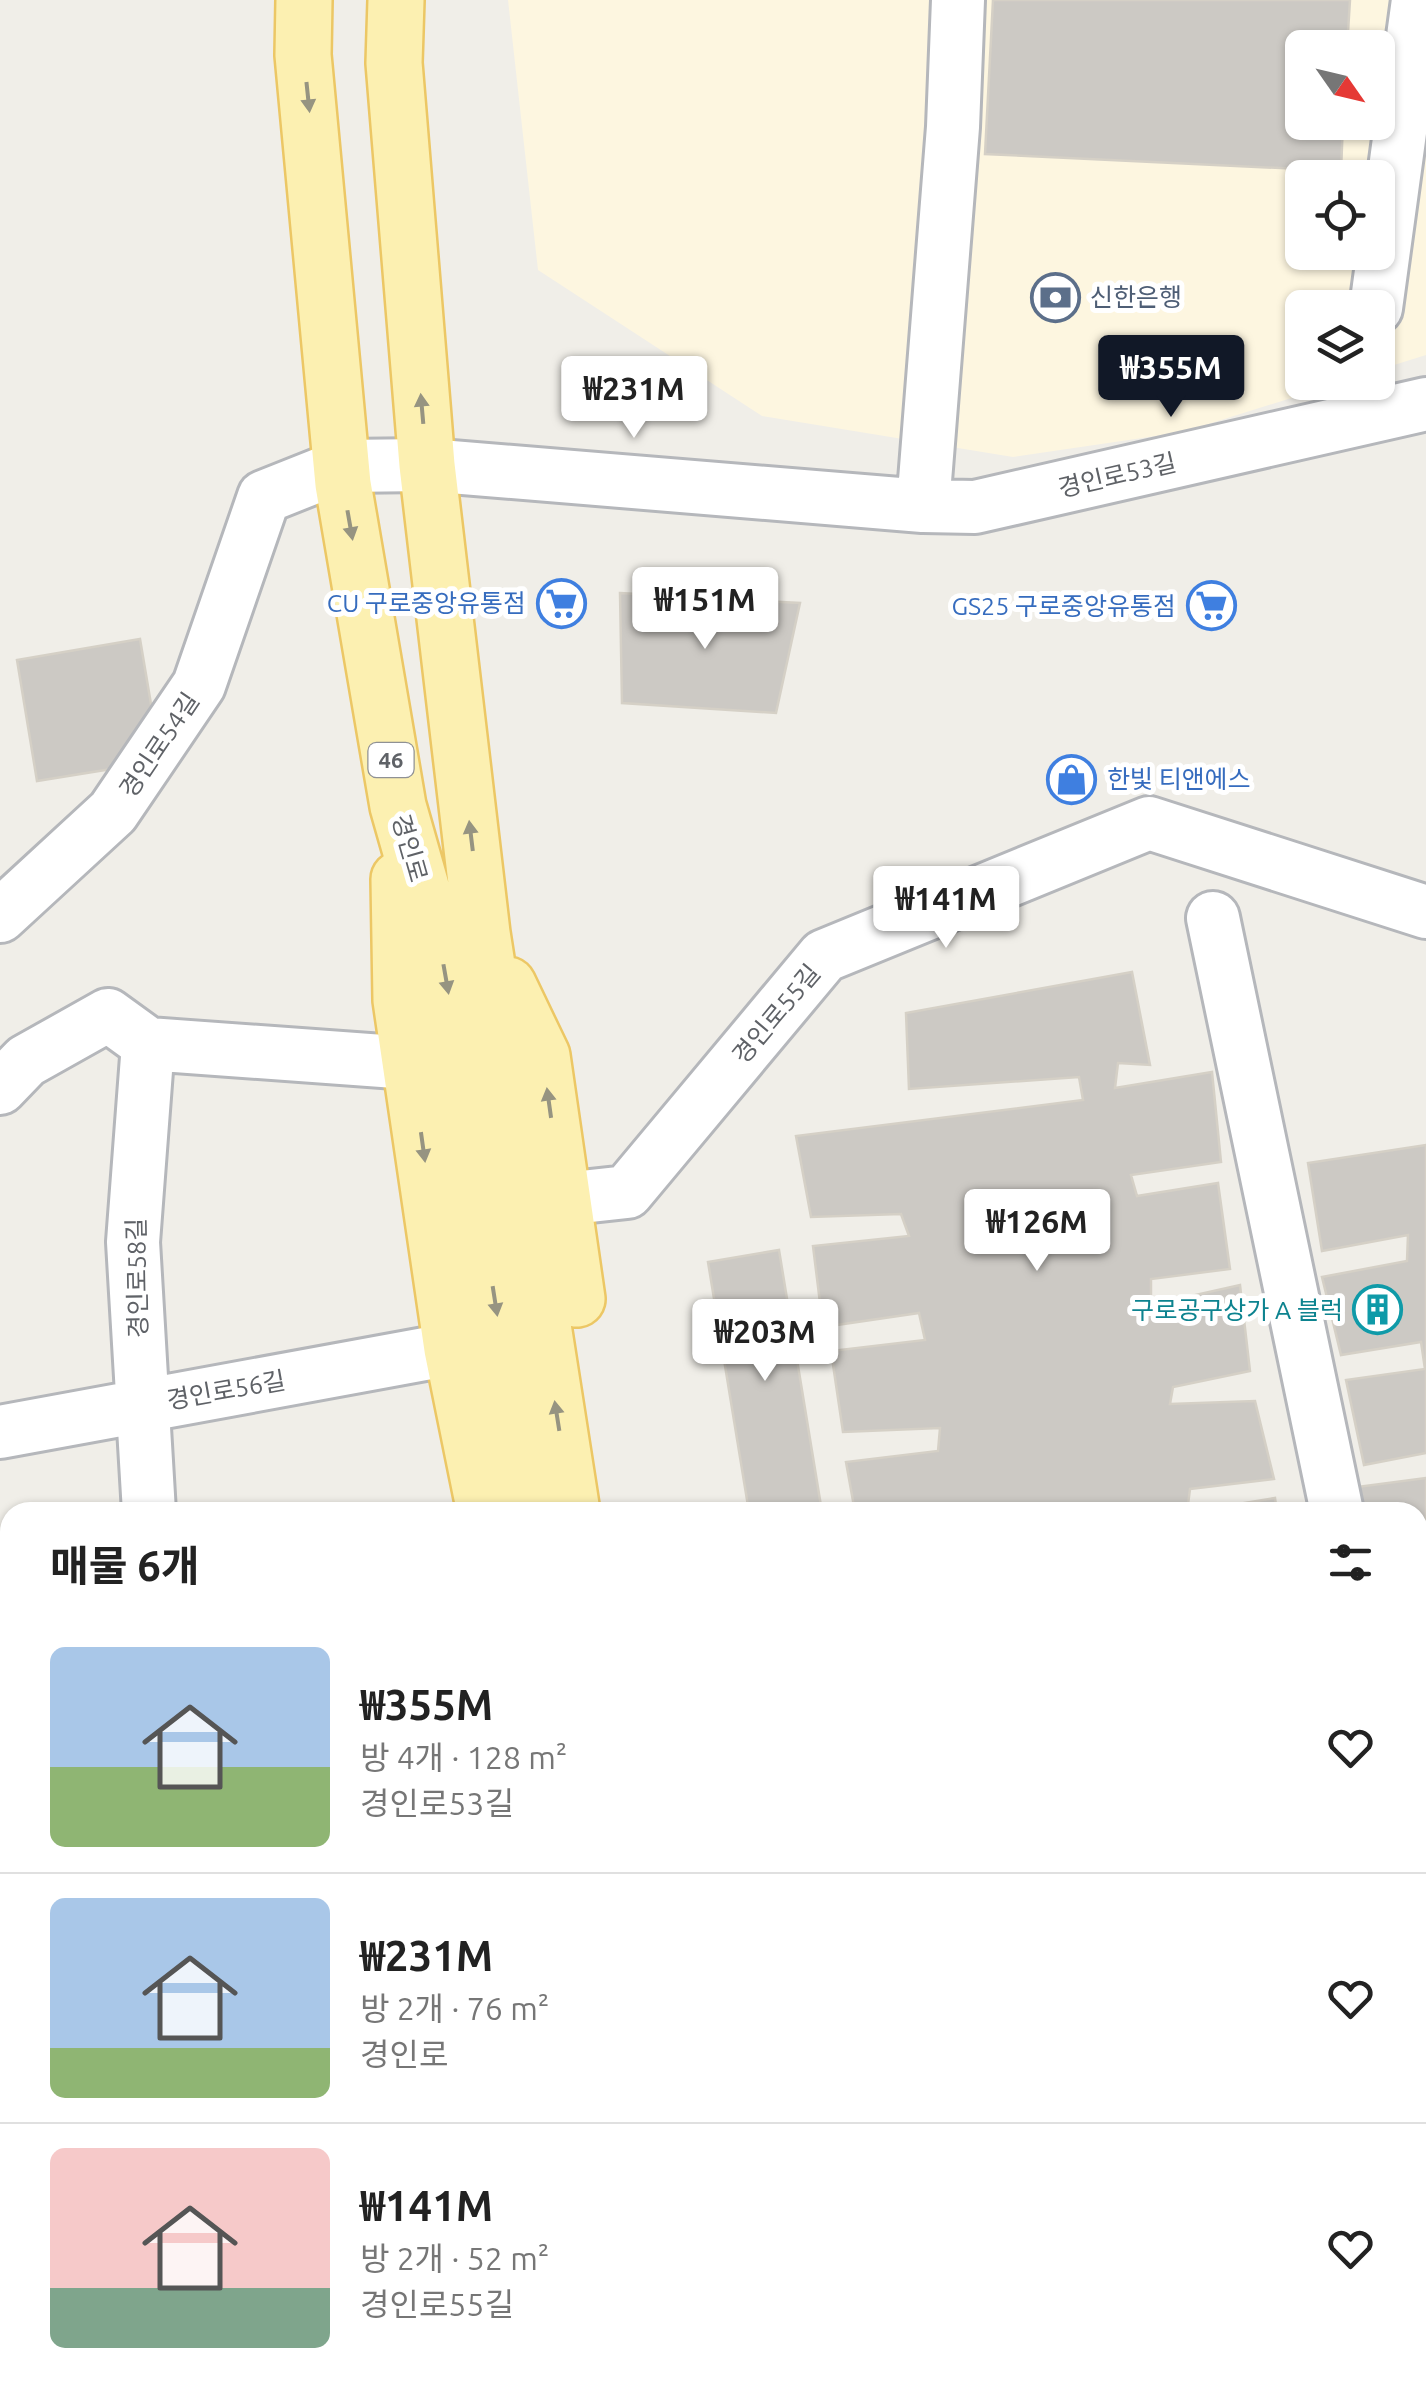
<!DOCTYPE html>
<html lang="ko">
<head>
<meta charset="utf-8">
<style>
	:root { --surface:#fff; --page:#f6f6f6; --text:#222; --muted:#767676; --line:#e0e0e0; --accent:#111827 }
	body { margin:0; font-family:Ubuntu,"Noto Sans KR",sans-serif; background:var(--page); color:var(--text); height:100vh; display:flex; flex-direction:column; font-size:38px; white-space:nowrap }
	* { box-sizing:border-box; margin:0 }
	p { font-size:32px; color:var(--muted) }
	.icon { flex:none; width:55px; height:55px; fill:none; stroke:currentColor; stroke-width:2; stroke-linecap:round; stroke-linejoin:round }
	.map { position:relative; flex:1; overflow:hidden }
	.panel { position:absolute; left:0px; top:1502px; width:1428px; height:892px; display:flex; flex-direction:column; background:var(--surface); border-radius:30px 30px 0 0; box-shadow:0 2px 8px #0004 }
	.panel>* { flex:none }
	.needle { width:65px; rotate:124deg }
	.buttons { position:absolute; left:1285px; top:30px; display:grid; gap:20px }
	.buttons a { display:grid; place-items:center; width:110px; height:110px; border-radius:15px; background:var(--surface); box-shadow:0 2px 8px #0004; font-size:50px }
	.price { position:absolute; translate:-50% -85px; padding:0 22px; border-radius:10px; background:#fff; color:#222; font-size:32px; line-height:65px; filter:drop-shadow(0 2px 5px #0008) }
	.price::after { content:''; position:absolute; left:50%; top:60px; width:30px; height:22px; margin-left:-15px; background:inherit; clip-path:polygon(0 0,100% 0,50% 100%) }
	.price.active { background:var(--accent); color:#fff }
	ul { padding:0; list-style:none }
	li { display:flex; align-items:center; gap:30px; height:250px; padding:0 50px }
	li+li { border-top:2px solid var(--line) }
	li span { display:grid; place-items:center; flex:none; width:280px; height:200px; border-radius:15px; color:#555 }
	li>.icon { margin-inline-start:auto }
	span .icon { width:120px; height:120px; fill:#fffc; stroke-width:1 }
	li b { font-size:42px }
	h2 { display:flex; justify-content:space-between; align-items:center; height:120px; padding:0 50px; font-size:42px }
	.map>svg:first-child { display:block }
	.commercial { fill:#fdf6e0; fill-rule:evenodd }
	.building { fill:#ccc9c4; stroke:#d5d0c6; stroke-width:2.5 }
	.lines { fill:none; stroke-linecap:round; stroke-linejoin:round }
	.major-tunnel { stroke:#cccbc8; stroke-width:55; stroke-dasharray:55 28; stroke-linecap:butt }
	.minor-casing { stroke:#b5b7bb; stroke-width:58 }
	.major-casing { stroke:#ecc765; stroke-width:60 }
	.path { stroke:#9fc7ab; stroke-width:6; stroke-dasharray:10 5; stroke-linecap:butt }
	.minor { stroke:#fff; stroke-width:52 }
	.major { stroke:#fcf0b1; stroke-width:55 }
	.rail-casing { stroke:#b5b6b7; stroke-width:11 }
	.rail { stroke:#fff; stroke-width:8; stroke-dasharray:22; stroke-linecap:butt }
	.oneway { fill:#969481 }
	.labels { text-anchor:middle; stroke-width:10; stroke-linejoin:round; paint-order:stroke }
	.shield { fill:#fff; stroke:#8f9195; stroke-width:2.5 }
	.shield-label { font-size:22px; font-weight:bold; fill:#5f6267 }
	.service-label { font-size:25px; fill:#4e5e75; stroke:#fff; text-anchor:start }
	.street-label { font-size:25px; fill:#5f6267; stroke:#fff }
	.shop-label { font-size:25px; fill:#366cbe; stroke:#fff; text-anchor:end }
	.culture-label { font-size:25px; fill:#0d838f; stroke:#fff; text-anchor:end }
</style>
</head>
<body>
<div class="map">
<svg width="1426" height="2393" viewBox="0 0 1426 2393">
	<rect width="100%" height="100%" fill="#f0eee8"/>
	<path class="commercial" d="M508,0H1426V355L1378,370V308H1302V382L1339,383L1183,432L1013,457L762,416L538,270ZM1302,48H1378V122H1302ZM1302,178H1378V252H1302Z"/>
	<path class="building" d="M993,0H1350L1347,48H1302V122H1343L1341,171L985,154Z
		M620,593L800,603L776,713L622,703Z
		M140,639L153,716L111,769L37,781L17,660Z
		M1132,972L1150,1065L1118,1063L1115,1088L1212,1072L1221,1162L1131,1175L1137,1196L1218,1183L1230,1269L1151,1279V1305L1240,1285L1250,1371L1173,1387L1170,1404L1255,1401L1274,1479L1190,1489L1187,1512H855L846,1462L938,1451L940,1428L843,1432L831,1351L925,1340L919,1313L823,1327L813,1246L909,1236L901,1214L811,1217L796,1136L1083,1100L1079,1077L909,1089L906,1013Z
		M1426,1145V1453L1364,1465L1346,1380L1425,1369L1421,1342L1341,1355L1322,1277L1407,1261L1408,1235L1322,1251L1308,1163Z
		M779,1250L822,1512H749L708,1262Z
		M1426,1478V1563L1418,1564V1512H1363L1357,1487Z
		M1275,1498L1277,1512H1189Z
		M1426,1580V1671L1420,1672L1418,1582Z
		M1426,1696V1742L1418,1700Z
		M1418,2218H1426V2301L1418,2245Z
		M882,2385H1061L1062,2393H883Z
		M1142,2385H1395L1396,2393H1143Z"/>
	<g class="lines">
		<path class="major-tunnel" d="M0,2211L10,2209
			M0,2290L10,2288
			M689,2385L690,2393"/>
		<defs>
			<path id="minor" d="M1376,308L1418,0
				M923,506L953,127L958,0
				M0,916L113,812L199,685L264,497L342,466L427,465L923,506L975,507L1426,404
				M1213,918L1337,1512
				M148,1044L133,1242L149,1512
				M0,1088L26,1061L108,1015L148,1044L410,1063
				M563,1199L627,1192L824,956L1149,823L1426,912
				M0,1432L452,1349
				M0,1818L10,1864
				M1418,1896L1426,1937"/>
			<path id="major" d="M304,0L303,55L343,484L398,806L445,971L528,1512
				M396,0L394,63L427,465L482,933L572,1512
				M399,879L401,1000L452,1349L485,1512
				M508,985L542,1056L577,1299
				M1418,2029L1426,2028
				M611,2385L612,2393
				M724,2385L726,2393"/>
		</defs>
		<use href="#minor" class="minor-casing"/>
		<use href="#major" class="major-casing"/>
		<path class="path" d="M1418,2123L1426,2122"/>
		<use href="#minor" class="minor"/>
		<use href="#major" class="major"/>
		<defs>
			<path id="rail" d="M0,2219L10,2266
				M0,2370L6,2393
				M36,2385L37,2393"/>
		</defs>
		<use href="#rail" class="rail-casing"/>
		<use href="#rail" class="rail"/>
	</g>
	<defs><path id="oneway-solid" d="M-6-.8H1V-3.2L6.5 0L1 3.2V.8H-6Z" transform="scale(2.5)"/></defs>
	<g class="oneway">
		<use href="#oneway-solid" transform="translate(308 97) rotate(84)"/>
		<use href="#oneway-solid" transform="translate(422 409) rotate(-95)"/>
		<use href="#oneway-solid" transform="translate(350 525) rotate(80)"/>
		<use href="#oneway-solid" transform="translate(471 836) rotate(-97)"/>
		<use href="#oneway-solid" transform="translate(446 979) rotate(80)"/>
		<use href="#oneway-solid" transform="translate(549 1103) rotate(-98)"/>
		<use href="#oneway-solid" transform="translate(423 1147) rotate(82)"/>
		<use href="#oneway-solid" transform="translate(495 1301) rotate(81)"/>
		<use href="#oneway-solid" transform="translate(557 1416) rotate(-99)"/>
	</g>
	<defs>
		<symbol id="bank-ring" viewBox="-11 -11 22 22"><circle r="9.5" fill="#fff" stroke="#5c6f8a" stroke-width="1.5"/><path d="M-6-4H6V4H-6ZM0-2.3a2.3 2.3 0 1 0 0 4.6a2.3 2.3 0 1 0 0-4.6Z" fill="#5c6f8a"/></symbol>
		<symbol id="supermarket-ring" viewBox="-11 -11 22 22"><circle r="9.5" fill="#fff" stroke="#3f7fe0" stroke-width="1.5"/><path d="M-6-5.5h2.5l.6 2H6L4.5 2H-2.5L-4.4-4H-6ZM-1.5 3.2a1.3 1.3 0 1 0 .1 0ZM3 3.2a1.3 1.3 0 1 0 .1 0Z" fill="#3f7fe0"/></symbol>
		<symbol id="shop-ring" viewBox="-11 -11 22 22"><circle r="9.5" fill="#fff" stroke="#3f7fe0" stroke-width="1.5"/><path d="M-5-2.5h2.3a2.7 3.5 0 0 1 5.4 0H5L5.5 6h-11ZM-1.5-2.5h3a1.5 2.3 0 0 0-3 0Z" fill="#3f7fe0"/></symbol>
		<symbol id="building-ring" viewBox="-11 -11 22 22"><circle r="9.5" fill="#fff" stroke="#0f9aa8" stroke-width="1.5"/><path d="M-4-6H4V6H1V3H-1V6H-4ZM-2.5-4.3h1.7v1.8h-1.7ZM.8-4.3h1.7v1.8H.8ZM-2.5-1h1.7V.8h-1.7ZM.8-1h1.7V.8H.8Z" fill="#0f9aa8"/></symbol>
	</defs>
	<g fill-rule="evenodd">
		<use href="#bank-ring" x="1028" y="270" width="55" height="55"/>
		<use href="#supermarket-ring" x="534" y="576" width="55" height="55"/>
		<use href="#supermarket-ring" x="1184" y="578" width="55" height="55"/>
		<use href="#shop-ring" x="1044" y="752" width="55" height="55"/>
		<use href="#building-ring" x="1350" y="1282" width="55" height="55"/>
	</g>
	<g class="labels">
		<rect class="shield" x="368.5" y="743" width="45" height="34" rx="8"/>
		<g class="shield-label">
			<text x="391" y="768">46</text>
		</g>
		<g class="service-label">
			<text x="1090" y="306">신한은행</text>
		</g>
		<g class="street-label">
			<text transform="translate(1117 475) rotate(-13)" y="9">경인로53길</text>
			<text transform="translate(159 745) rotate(-56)" y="9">경인로54길</text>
			<text transform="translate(410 848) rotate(74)" y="9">경인로</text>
			<text transform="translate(776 1014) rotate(-50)" y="9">경인로55길</text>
			<text transform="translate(137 1278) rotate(-91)" y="9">경인로58길</text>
			<text transform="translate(226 1390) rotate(-10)" y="9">경인로56길</text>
		</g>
		<g class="shop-label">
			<text x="526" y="612">CU 구로중앙유통점</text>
			<text x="1176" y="615">GS25 구로중앙유통점</text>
			<text x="1107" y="788" text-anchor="start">한빛 티앤에스</text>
		</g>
		<g class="culture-label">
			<text x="1343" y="1319">구로공구상가 A 블럭</text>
		</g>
	</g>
</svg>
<div class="buttons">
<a><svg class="needle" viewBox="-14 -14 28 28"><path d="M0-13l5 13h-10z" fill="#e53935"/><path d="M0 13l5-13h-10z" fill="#767676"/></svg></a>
<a><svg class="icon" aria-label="locate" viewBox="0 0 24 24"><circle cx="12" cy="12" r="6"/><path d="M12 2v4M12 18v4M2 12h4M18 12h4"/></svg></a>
<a><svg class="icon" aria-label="layers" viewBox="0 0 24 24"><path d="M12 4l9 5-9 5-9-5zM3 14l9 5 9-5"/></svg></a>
</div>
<b class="price active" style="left:1171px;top:420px">₩355M</b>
<b class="price" style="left:634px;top:441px">₩231M</b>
<b class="price" style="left:705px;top:652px">₩151M</b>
<b class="price" style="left:946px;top:951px">₩141M</b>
<b class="price" style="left:1037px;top:1274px">₩126M</b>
<b class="price" style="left:765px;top:1384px">₩203M</b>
<section class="panel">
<h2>매물 6개<svg class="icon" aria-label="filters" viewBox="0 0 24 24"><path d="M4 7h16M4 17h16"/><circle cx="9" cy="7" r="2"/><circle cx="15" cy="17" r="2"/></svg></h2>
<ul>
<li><span style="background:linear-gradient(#a9c7e8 60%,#8fb573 0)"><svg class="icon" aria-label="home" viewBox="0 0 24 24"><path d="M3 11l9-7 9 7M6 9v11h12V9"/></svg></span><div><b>₩355M</b><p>방 4개 · 128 m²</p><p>경인로53길</p></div><svg class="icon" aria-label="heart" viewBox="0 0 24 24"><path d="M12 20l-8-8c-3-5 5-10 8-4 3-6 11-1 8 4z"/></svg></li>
<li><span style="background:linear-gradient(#a9c7e8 75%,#8fb573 0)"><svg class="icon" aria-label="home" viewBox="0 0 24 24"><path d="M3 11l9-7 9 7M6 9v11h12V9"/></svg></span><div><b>₩231M</b><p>방 2개 · 76 m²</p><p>경인로</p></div><svg class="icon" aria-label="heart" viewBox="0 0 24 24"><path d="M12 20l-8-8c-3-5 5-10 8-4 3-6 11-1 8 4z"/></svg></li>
<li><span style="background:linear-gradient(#f6c9c9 70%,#7fa58c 0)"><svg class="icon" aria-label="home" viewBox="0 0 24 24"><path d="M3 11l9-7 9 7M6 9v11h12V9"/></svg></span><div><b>₩141M</b><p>방 2개 · 52 m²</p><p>경인로55길</p></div><svg class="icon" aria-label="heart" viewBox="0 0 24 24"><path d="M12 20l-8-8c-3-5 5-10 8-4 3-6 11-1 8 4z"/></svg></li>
</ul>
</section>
</div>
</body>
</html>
